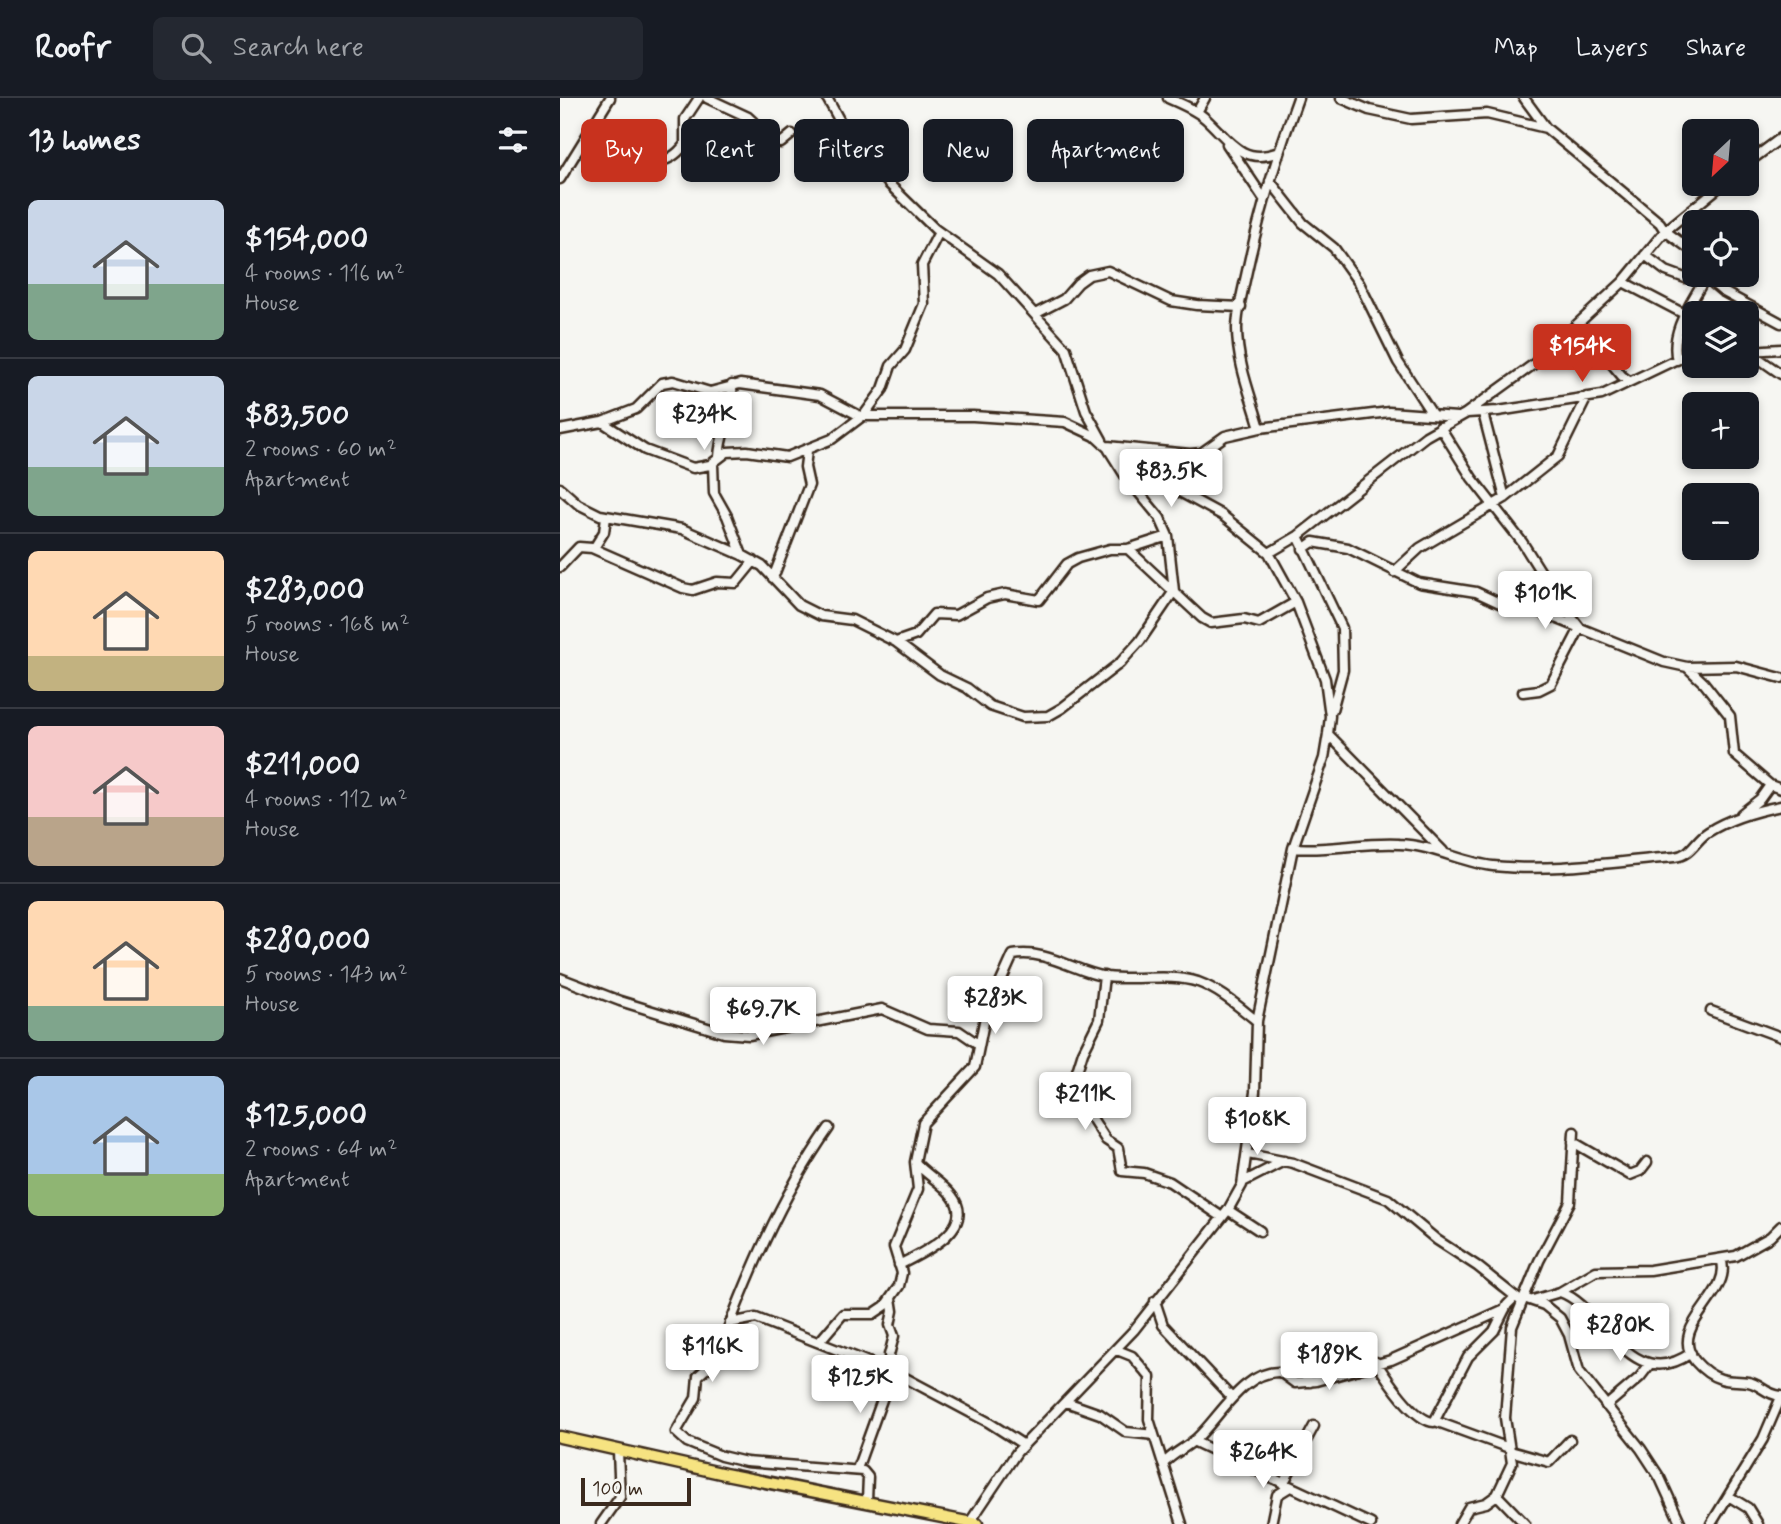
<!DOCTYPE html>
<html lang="en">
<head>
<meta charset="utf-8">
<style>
	:root { --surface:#171b24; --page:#242831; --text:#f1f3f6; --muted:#9ea1a6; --line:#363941; --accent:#c8321e }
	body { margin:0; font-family:Mynerve,sans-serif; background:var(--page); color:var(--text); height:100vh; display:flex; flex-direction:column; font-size:26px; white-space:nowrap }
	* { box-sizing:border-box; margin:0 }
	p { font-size:23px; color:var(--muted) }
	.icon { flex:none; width:38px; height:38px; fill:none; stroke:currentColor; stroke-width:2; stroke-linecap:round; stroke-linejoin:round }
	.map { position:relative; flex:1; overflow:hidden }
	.drawer { display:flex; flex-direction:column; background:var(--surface); width:560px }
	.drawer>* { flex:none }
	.guide { position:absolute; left:21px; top:21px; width:665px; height:63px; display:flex; gap:14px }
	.needle { width:46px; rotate:206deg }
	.tools { position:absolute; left:1122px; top:21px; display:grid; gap:14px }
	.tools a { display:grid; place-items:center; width:77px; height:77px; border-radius:10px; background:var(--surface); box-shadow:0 4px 10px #0003; font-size:35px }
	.scale { position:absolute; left:21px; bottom:18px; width:110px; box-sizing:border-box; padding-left:7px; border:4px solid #3b2a1e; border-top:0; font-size:19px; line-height:24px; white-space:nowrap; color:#3b2a1e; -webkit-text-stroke:5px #f6f6f2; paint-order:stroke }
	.price { position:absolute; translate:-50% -60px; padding:0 16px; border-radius:7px; background:#fff; color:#222; font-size:23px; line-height:46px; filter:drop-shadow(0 2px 4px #0008) }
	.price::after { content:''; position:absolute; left:50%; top:42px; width:21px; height:16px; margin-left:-10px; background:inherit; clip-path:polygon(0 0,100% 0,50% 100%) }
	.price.current { background:var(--accent); color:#fff }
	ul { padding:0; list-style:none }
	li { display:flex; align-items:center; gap:21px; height:175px; padding:0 28px }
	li+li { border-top:2px solid var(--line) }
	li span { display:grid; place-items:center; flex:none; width:196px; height:140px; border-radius:10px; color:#555 }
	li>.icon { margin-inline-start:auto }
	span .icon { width:84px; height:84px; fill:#fffc; stroke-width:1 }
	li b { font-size:30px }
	h2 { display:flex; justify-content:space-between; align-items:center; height:84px; padding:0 28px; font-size:30px }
	.pill { padding:0 24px; border-radius:10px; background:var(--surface); box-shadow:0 4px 10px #0003; font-size:24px; line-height:63px }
	.pill.current { background:var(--accent); color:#fff }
	header { display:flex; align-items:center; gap:42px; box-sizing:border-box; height:98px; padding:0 35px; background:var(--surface); border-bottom:2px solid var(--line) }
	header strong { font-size:33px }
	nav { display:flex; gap:38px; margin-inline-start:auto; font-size:24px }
	.search { width:490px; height:63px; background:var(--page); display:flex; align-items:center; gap:18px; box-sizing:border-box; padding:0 24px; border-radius:10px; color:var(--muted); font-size:26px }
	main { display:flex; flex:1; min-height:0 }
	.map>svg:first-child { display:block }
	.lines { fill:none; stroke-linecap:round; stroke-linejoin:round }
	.minor-casing { stroke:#3b2a1e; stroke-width:13 }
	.major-casing { stroke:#3b2a1e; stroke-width:15 }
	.minor { stroke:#f6f6f2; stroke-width:8 }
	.major { stroke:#f6e381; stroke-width:10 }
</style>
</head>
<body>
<header>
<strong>Roofr</strong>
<div class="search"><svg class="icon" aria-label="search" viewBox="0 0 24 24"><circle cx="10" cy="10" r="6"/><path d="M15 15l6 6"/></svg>Search here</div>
<nav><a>Map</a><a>Layers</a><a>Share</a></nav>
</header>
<main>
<section class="drawer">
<h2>13 homes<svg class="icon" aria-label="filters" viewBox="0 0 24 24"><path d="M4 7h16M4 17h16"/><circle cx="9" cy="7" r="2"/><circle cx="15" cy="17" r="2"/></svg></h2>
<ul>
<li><span style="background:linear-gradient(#c9d6e8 60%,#7fa58c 0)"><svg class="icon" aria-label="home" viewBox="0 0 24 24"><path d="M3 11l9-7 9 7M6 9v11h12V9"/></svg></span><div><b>$154,000</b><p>4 rooms · 116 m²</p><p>House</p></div></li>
<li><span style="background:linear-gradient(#c9d6e8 65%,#7fa58c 0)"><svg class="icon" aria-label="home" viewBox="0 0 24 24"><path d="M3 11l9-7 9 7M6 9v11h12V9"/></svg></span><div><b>$83,500</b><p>2 rooms · 60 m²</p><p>Apartment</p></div></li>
<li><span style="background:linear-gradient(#ffd9b3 75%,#c2b280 0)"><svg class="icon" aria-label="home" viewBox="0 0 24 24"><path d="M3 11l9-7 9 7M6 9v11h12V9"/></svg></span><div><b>$283,000</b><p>5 rooms · 168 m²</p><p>House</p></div></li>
<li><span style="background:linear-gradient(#f6c9c9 65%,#b9a48a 0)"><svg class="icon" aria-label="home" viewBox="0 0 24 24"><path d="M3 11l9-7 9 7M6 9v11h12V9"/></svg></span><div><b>$211,000</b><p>4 rooms · 112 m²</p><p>House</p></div></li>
<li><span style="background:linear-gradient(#ffd9b3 75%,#7fa58c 0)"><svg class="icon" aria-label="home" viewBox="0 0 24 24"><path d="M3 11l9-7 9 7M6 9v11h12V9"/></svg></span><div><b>$280,000</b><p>5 rooms · 143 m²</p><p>House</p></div></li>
<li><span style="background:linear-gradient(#a9c7e8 70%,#8fb573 0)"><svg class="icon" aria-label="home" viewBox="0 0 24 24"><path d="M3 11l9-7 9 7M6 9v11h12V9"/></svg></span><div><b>$125,000</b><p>2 rooms · 64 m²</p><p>Apartment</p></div></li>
</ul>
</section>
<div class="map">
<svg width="1221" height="1426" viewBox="0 0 1221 1426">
	<rect width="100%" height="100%" fill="#f6f6f2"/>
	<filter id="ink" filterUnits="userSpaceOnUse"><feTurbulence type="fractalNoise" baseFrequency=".0143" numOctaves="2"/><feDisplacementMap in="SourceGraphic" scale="14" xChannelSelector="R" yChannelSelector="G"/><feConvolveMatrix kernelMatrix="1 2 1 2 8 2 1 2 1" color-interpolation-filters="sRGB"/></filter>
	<g filter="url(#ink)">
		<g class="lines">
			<defs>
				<path id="minor" d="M147,0L188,19L215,44L221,45L232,36
					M267,0L288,38L329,86L375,131L438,176L506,251L526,313L542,342
					M608,0C621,6 637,12 647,22C668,41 682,67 716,55
					M781,0L809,12L851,21L927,16L986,30L1100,125L1105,133L1134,154
					M964,0L986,30
					M637,14L645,0
					M26,40C60,46 96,86 125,46V21L139,0
					M667,46L704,101
					M1186,66L1221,40
					M0,81L50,0
					M710,83L743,125L774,150L799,185L838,264L872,316
					M1085,157L1106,173L1125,180L1134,175
					M1143,177L1162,193L1221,225
					M1063,184L1134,221
					M475,216L504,201L518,185L529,177L548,173L611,203L637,207L681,209
					M1036,247L1062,278L1069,283
					M1188,253L1221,276
					M1189,253L1221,251
					M1117,262C1109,234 1132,204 1145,180
					M907,315L938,313L1042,297L1134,253
					M923,315L945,400
					M42,324L76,311L102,285L113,283L150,294L180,286L260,297L300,318H413L505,324L535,338L549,351L596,381L662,417L709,455L736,504L765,581L770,618L768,636L764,660L733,750L697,923L695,994L682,1087L668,1112L574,1232L457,1354L410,1424
					M880,329L912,380L962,444L999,503L1020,530L991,586L979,592L963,594
					M700,330C691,298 677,265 677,231C677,213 683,192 687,173C700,113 717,57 738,0
					M0,332L42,324L85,352L133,370L150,367L167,354L187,353L227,359L272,341L304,317L323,291L331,268L345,252L364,206L362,167L379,134
					M547,348L630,356L641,355L665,338L700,330L829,314L897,319
					M159,359C160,334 174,311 172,287
					M153,366L154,395L167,418L182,457
					M0,390L18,406L40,417L122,431L182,457L202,468L239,507L261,518L292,522L336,544L356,537L374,516L396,517L427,500L445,496L479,502L507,466L518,460L550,451H568L608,438
					M738,438L782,530L783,572L772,612
					M34,450L44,434L46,419
					M568,451L642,520L651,525L684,521L699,525L736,504
					M743,451L753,444L788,450L859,485L916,494L946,508L973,511L1104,564L1127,569L1176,568L1221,580
					M709,455L738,438L866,338L905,316L974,266L1063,184L1105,133L1163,86
					M0,469L19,449L32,450L123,490L133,492L157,484L176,485L194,463
					M834,474L860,450L945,400L998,358L1027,299
					M213,480L249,387L245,369L247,353
					M336,544L380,577L407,590L430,608L463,619L488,618L502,610L560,565L580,543L614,493L608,438L600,420L566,379L549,352
					M1127,569L1144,585L1170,618L1174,656L1210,687L1221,691
					M768,636L883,753
					M1181,716L1200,701L1210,687
					M733,750C769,753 803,744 839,746C872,747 903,765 933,768C993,774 1054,764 1114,759C1132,757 1134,743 1148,734C1170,720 1195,713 1221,708
					M544,878L539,922L523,954L512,989L546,1042L558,1050L562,1073L584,1075L610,1084L662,1119
					M0,880L60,903L164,935L189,937L322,911L368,931L399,933L418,946
					M1151,913L1221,939
					M269,1030C219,1101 186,1182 156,1262L138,1278L136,1300L116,1334L127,1344L161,1358L186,1364L303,1373L308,1379L307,1402
					M1013,1044L1070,1077L1080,1073L1087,1064
					M688,1056L733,1065L828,1101L877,1142L917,1168L962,1204
					M683,1084L724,1063
					M668,1112L700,1133
					M1161,1161C1175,1196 1106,1227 1135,1263C1142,1271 1151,1278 1161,1281C1170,1284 1179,1282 1188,1284C1201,1286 1204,1296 1221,1298
					M339,1167C360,1156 418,1131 392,1098C383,1085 366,1077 355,1064L363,1025L415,969L425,919L453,857C487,851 515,874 547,879C577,883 609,875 638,884C660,892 679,909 697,923
					M1000,1194C1043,1208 1070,1298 1131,1255
					M964,1200L984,1207L1000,1220L1009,1237L1019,1273L1081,1351L1100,1380L1121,1426
					M973,1202L1000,1194L1036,1173L1090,1172L1176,1158L1210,1139L1221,1128
					M595,1203L603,1227L671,1299
					M170,1225L196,1220L336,1275L428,1324L464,1347
					M259,1244L283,1216H313L325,1208L339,1188L342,1175L334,1149L358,1091L355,1064
					M557,1252L572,1258L590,1279L589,1321L622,1426
					M729,1257L750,1284
					M816,1264C827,1281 854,1323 874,1324L908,1259L934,1233L947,1207L955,1199
					M506,1304L540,1316L566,1334L594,1337
					M1046,1308L1080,1279L1090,1266
					M875,1323L949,1350
					M633,1343L811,1426
					M950,1353L989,1364L1010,1342
					M603,1366C613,1355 626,1350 637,1340C659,1320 684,1272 720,1274L735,1285L756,1283L831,1262L945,1211
					M297,1371L332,1274L329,1257L334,1238L330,1227L333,1213L331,1200
					M723,1386L754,1328
					M937,1397L965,1426
					M1170,1399L1188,1410L1198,1426
					M41,1426L60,1399L58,1354
					M711,1426L717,1397L730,1389
					M899,1426L909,1409L926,1405L937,1397L952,1365L945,1320L952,1229L979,1163L1010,1104L1014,1034
					M1151,1426L1203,1341L1221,1299"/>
				<path id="major" d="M0,1339L165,1376L417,1426"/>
			</defs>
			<use href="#minor" class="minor-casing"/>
			<use href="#major" class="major-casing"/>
			<use href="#minor" class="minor"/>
			<use href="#major" class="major"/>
		</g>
	</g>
</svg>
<div class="tools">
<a><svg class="needle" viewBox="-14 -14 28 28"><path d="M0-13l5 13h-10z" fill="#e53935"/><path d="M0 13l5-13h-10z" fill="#9ea1a6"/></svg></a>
<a><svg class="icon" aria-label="locate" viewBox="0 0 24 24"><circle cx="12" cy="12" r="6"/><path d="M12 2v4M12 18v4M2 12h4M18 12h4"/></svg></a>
<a><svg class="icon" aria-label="layers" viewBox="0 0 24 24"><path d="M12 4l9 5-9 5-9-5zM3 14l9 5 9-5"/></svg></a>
<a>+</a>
<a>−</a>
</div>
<div class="scale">100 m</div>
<b class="price current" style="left:1022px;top:286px">$154K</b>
<b class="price" style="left:144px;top:354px">$234K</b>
<b class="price" style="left:611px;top:411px">$83.5K</b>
<b class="price" style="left:985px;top:533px">$101K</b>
<b class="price" style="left:435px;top:938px">$283K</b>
<b class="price" style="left:203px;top:949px">$69.7K</b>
<b class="price" style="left:525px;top:1034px">$211K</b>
<b class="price" style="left:697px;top:1059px">$108K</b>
<b class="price" style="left:1060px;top:1265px">$280K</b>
<b class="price" style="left:152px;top:1286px">$116K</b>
<b class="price" style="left:769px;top:1294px">$189K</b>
<b class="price" style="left:300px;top:1317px">$125K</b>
<b class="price" style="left:703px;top:1392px">$264K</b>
<div class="guide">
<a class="pill current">Buy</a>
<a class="pill">Rent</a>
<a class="pill">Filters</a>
<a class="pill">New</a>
<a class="pill">Apartment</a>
</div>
</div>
</main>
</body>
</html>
